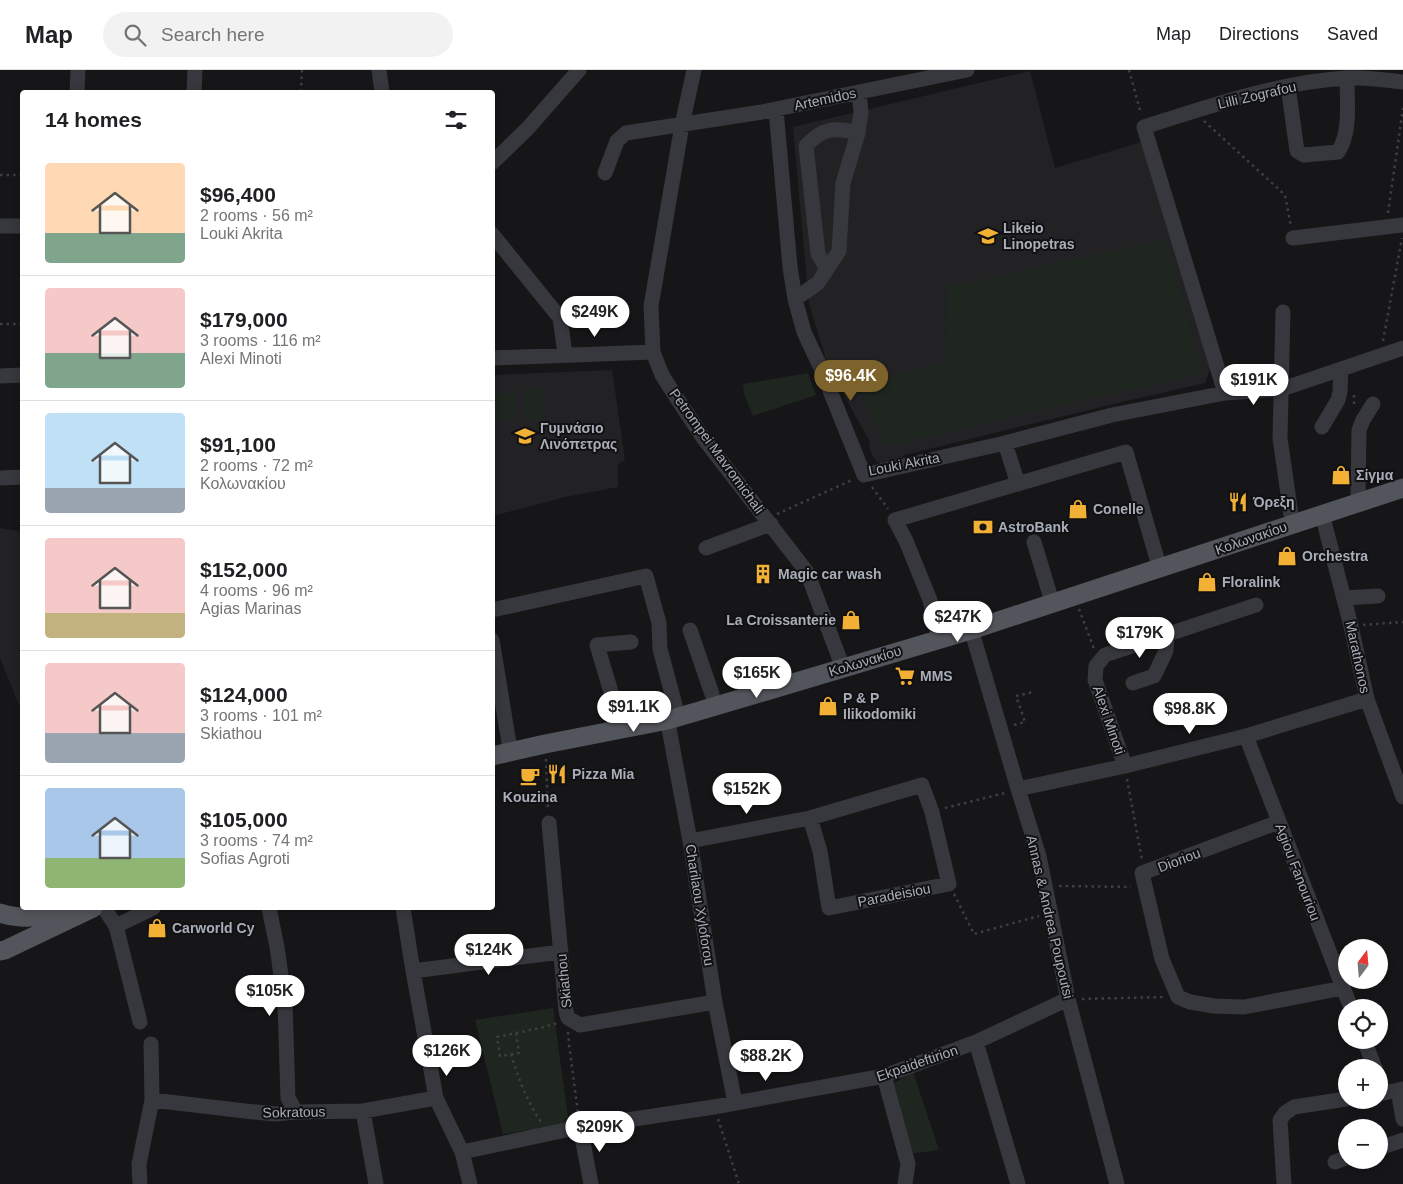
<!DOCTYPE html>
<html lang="en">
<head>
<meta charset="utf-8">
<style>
	:root { --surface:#fff; --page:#f2f2f2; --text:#202124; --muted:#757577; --line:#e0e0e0; --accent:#7e622b }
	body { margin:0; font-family:Helvetica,sans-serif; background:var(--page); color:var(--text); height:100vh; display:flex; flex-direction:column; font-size:19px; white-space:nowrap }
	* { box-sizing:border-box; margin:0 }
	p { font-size:16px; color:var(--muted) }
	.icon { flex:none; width:28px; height:28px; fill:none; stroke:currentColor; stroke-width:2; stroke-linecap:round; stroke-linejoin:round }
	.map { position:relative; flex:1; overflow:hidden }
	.drawer { position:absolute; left:20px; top:20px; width:475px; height:820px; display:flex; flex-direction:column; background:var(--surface); border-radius:5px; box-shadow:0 2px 8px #0003 }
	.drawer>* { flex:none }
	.needle { width:32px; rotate:16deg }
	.tools { position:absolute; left:1338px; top:869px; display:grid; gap:10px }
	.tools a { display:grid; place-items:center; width:50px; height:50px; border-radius:50%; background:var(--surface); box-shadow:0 2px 8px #0003; font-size:25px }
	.price { position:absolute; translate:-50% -42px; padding:0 11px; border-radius:18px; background:#fff; color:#222; font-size:16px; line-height:32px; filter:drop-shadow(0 1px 2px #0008) }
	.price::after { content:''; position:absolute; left:50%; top:30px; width:15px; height:11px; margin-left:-8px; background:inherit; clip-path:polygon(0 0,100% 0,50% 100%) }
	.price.on { background:var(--accent); color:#fff }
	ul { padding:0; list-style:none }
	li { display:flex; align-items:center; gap:15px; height:125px; padding:0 25px }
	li+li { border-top:1px solid var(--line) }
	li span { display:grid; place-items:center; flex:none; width:140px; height:100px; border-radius:5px; color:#555 }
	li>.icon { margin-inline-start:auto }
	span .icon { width:60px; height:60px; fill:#fffc; stroke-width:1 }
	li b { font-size:21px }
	h2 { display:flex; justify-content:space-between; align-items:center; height:60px; padding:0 25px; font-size:21px }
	header { display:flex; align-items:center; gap:30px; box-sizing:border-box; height:70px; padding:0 25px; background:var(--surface); border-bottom:1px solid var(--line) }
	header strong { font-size:24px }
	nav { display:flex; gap:28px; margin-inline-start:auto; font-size:18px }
	.search { width:350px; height:45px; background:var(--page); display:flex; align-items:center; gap:12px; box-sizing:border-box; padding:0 18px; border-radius:28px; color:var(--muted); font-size:19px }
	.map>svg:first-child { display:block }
	.built { fill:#222225 }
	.green { fill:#1e261f }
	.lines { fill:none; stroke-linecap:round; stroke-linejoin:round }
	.path { stroke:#3d3f44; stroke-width:2.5; stroke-dasharray:2.5 4; stroke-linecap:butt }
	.minor { stroke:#37383d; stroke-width:15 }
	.major { stroke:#53555c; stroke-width:19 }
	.labels { text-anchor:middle; stroke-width:4; stroke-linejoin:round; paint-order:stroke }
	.street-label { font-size:14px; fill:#a8adb8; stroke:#111113 }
	.poi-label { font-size:14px; font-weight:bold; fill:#a8adb8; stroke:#111113; text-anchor:start }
</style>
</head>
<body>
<header>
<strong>Map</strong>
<div class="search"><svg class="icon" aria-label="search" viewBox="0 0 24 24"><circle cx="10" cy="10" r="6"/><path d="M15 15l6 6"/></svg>Search here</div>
<nav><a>Map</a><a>Directions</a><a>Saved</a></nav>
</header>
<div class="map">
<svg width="1403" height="1114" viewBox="0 0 1403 1114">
	<rect width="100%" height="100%" fill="#161618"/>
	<path class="built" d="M1030,1L1055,98L1145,71L1211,296L1205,313L1118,333L904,385L898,392L884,396L876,391L870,381L869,370L829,299L809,234L793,57Z
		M612,300L625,390L618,394V417L565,427L493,446V305Z
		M0,458L22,462V642L0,588Z"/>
	<path class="green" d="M1167,169L1202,303L886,376L858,316L946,292L947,217Z
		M808,303L816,325L753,346L744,324L743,314Z
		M542,317L543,350H527L525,318Z
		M515,323L516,350L493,351V324Z
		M553,938L569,1054L503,1064L475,950Z
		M913,1002L939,1080L910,1084L891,1015Z"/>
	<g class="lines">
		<path class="path" d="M1129,0L1141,44
			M301,22L302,0
			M1204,51L1285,125L1291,157
			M0,105H22
			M1388,143L1403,38
			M0,254H22
			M1383,271L1402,168
			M1354,325V337
			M872,417L888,439
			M777,444L852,410
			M1079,539L1094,579
			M1363,555L1403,552
			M1014,655L1025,652L1016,626L1033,622
			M546,689L548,741
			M1127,709L1142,790
			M945,738L1005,723
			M1059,816L1131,817
			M954,824L974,864L1039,846
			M1082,929L1164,927
			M568,962L569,974L578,1043
			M516,963L540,958L558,953
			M516,963L519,983L500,986L497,967Z
			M511,984C518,1008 527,1031 541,1052
			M718,1049L739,1114"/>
		<path class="minor" d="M379,0L382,22
			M694,0L682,55L651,236L653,282L662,305L678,330L704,369L807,502L843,598
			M1288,16L1297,81L1304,85L1338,82C1351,63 1347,31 1347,8
			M77,22L78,0
			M194,22L195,0
			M776,40L790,197L795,229L804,262L820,296L864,405L1005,373L1112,345L1225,323L1282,319L1403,278
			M492,93L528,58L579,0
			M605,103L617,71L626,63L762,42L967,0
			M0,156H22
			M492,164L560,248L565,284
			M1293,168L1403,155
			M827,199L818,184L806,76C822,58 835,57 858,63
			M795,229L818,213L839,181L843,113L858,63L861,42L859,22
			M1283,242L1280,368L1291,445
			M492,288L653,282
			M0,306L22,305
			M1225,323L1144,57C1210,36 1276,13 1345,8C1364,7 1384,10 1403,12
			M1322,357L1338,330L1340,322L1341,299
			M1005,373L1018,414
			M0,408L22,407
			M1358,424L1359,360L1363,350L1373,334
			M1322,444L1351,556L1367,629L1403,727
			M1034,472L1050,525
			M706,478L771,454
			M1344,528L1378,526
			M492,540L646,506L659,553L660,579L675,635
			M969,552L1018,719L1039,786L1068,929L1117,1114
			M690,560L712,624
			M937,561L930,530L906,471L895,450L1126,382L1157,489
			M492,570L509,673
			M1133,613L1154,606L1166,581L1167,565
			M665,637L690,771L715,932L735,1033
			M619,649L597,575L631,572
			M1246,666L1351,938
			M1125,696L1095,610L1096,596L1105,585L1256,535
			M1018,719L1125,696L1246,666L1367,629
			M1279,752L1142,803L1162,889L1178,927L1190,932L1214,936L1244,937L1343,918
			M549,753L566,941L568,948L580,955L715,932
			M690,771L810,748L922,715L932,742L949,814L829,838L820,781L810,748
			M104,838L116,856L140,952
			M269,838L277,877L285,934L288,1028L296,1042
			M403,838L413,901L436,1028L462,1082L470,1114
			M116,856L153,838
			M413,901L561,882
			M1364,970L1375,998
			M976,972L1018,1114
			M884,1006L908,1094L905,1114
			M1398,1020L1403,1049
			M1379,1024L1403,1019
			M152,1030L245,1041L275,1044L296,1042L363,1041L436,1028
			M363,1041L376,1114
			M580,1057L591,1114
			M1379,1078L1403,1070
			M462,1082L580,1057L714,1037L884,1006L976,972L1068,929
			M1335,1092L1346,1088
			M140,1114L139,1094L152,1030L151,974
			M1284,1114L1280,1050L1285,1043L1294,1037L1346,1029"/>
		<path class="major" d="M492,686L545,674L668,650L699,641L971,560L1403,418
			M0,843C23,850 36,847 59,843
			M0,881L5,880L93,838"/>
	</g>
	<defs>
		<symbol id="school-bare" viewBox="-9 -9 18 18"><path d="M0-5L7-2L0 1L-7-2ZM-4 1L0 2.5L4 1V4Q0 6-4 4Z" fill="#f2b134" stroke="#111113" stroke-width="2.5" paint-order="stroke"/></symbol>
		<symbol id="shop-bare" viewBox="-9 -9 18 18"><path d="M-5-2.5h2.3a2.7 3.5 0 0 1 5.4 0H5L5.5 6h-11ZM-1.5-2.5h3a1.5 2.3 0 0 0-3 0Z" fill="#f2b134" stroke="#111113" stroke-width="2.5" paint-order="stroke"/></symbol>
		<symbol id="restaurant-bare" viewBox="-9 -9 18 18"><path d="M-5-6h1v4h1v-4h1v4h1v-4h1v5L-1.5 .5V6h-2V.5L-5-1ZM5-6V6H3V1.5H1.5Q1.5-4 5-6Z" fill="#f2b134" stroke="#111113" stroke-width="2.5" paint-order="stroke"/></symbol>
		<symbol id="bank-bare" viewBox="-9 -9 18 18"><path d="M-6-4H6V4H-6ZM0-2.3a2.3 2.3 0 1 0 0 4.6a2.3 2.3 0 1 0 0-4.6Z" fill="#f2b134" stroke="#111113" stroke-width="2.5" paint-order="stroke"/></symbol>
		<symbol id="building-bare" viewBox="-9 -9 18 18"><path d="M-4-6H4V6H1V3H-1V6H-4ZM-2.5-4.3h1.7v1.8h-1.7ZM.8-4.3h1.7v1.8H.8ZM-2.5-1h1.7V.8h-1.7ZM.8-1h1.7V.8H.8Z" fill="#f2b134" stroke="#111113" stroke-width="2.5" paint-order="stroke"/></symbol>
		<symbol id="supermarket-bare" viewBox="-9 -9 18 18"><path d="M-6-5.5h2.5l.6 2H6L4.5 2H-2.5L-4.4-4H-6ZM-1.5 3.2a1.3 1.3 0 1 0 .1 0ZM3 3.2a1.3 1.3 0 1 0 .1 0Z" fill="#f2b134" stroke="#111113" stroke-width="2.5" paint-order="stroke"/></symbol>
		<symbol id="cafe-bare" viewBox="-9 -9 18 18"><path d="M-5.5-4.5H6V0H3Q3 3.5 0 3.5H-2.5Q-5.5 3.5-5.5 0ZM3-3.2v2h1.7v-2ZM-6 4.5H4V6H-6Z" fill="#f2b134" stroke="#111113" stroke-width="2.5" paint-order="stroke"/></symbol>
	</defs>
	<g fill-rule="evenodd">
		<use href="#school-bare" x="974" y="152" width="28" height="28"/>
		<use href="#school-bare" x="511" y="352" width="28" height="28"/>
		<use href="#shop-bare" x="1327" y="391" width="28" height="28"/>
		<use href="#restaurant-bare" x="1224" y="418" width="28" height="28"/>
		<use href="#shop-bare" x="1064" y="425" width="28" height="28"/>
		<use href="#bank-bare" x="969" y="443" width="28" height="28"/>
		<use href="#shop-bare" x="1273" y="472" width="28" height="28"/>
		<use href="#building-bare" x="749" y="490" width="28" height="28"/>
		<use href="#shop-bare" x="1193" y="498" width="28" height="28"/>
		<use href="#shop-bare" x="837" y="536" width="28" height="28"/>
		<use href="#supermarket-bare" x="891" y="592" width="28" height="28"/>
		<use href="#shop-bare" x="814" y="622" width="28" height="28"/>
		<use href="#restaurant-bare" x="543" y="690" width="28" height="28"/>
		<use href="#cafe-bare" x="516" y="692" width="28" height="28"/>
		<use href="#shop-bare" x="143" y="844" width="28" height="28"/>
	</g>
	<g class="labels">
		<g class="street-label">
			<text transform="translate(1257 25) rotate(-13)" y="5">Lilli Zografou</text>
			<text transform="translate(825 29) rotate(-12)" y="5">Artemidos</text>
			<text transform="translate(717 381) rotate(54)" y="5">Petrompei Mavromichali</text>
			<text transform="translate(904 394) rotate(-11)" y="5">Louki Akrita</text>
			<text transform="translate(1251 468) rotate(-19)" y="5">Κολωνακίου</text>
			<text transform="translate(1358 587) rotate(78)" y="5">Marathonos</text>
			<text transform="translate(865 591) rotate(-17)" y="5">Κολωνακίου</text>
			<text transform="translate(1109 650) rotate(71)" y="5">Alexi Minoti</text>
			<text transform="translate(1179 790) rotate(-21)" y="5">Dioriou</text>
			<text transform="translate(1298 802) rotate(69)" y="5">Agiou Fanouriou</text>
			<text transform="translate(894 825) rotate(-11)" y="5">Paradeisiou</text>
			<text transform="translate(700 835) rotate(81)" y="5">Charilaou Xyloforou</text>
			<text transform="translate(1050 847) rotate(77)" y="5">Annas &amp; Andrea Poupoutsi</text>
			<text transform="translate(564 911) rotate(-96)" y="5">Skiathou</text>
			<text transform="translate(917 993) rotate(-19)" y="5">Ekpaideftirion</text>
			<text transform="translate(294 1042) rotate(-1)" y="5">Sokratous</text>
		</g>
		<g class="poi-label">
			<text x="1003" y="163">Likeio<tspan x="1003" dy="16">Linopetras</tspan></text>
			<text x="540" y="363">Γυμνάσιο<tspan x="540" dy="16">Λινόπετρας</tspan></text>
			<text x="1356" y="410">Σίγμα</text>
			<text x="1253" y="437">Όρεξη</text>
			<text x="1093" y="444">Conelle</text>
			<text x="998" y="462">AstroBank</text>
			<text x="1302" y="491">Orchestra</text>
			<text x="778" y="509">Magic car wash</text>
			<text x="1222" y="517">Floralink</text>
			<text x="836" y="555" text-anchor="end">La Croissanterie</text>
			<text x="920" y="611">MMS</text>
			<text x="843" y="633">P &amp; P<tspan x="843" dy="16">Ilikodomiki</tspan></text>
			<text x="572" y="709">Pizza Mia</text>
			<text x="530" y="732" text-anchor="middle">Kouzina</text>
			<text x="172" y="863">Carworld Cy</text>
		</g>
	</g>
</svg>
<div class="tools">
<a><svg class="needle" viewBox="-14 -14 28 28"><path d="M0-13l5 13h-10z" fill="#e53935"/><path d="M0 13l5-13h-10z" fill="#757577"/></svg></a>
<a><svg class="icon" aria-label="locate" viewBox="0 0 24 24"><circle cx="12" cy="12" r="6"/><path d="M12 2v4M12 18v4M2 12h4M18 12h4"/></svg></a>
<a>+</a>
<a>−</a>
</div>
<b class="price" style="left:595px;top:268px">$249K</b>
<b class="price on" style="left:851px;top:332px">$96.4K</b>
<b class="price" style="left:1254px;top:336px">$191K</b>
<b class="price" style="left:958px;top:573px">$247K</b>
<b class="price" style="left:1140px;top:589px">$179K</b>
<b class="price" style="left:757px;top:629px">$165K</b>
<b class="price" style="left:634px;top:663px">$91.1K</b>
<b class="price" style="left:1190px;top:665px">$98.8K</b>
<b class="price" style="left:747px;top:745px">$152K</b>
<b class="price" style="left:489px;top:906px">$124K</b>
<b class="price" style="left:270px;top:947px">$105K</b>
<b class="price" style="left:447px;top:1007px">$126K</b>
<b class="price" style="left:766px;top:1012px">$88.2K</b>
<b class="price" style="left:600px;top:1083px">$209K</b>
<section class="drawer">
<h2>14 homes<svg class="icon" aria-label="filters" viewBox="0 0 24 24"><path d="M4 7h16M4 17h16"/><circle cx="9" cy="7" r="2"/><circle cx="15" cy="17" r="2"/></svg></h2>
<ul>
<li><span style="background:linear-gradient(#ffd9b3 70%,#7fa58c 0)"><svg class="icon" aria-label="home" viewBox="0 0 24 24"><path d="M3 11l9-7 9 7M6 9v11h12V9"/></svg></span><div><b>$96,400</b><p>2 rooms · 56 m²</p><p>Louki Akrita</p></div></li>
<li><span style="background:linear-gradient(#f6c9c9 65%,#7fa58c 0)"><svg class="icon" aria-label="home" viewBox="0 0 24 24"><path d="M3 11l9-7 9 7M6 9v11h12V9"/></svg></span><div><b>$179,000</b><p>3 rooms · 116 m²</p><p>Alexi Minoti</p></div></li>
<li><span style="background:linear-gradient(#bfe0f5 75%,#9aa5b1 0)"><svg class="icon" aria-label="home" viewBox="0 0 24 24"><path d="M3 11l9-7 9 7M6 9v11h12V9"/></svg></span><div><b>$91,100</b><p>2 rooms · 72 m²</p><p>Κολωνακίου</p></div></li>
<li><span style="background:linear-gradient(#f6c9c9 75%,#c2b280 0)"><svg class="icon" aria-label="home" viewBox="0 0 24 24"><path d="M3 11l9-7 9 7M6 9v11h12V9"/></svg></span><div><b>$152,000</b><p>4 rooms · 96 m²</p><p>Agias Marinas</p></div></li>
<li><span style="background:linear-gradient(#f6c9c9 70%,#9aa5b1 0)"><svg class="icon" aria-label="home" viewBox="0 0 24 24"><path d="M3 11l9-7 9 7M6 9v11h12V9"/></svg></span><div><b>$124,000</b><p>3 rooms · 101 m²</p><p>Skiathou</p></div></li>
<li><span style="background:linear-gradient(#a9c7e8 70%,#8fb573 0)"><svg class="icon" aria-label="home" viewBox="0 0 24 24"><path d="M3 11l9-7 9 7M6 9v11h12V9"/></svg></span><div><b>$105,000</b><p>3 rooms · 74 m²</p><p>Sofias Agroti</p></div></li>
</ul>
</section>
</div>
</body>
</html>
